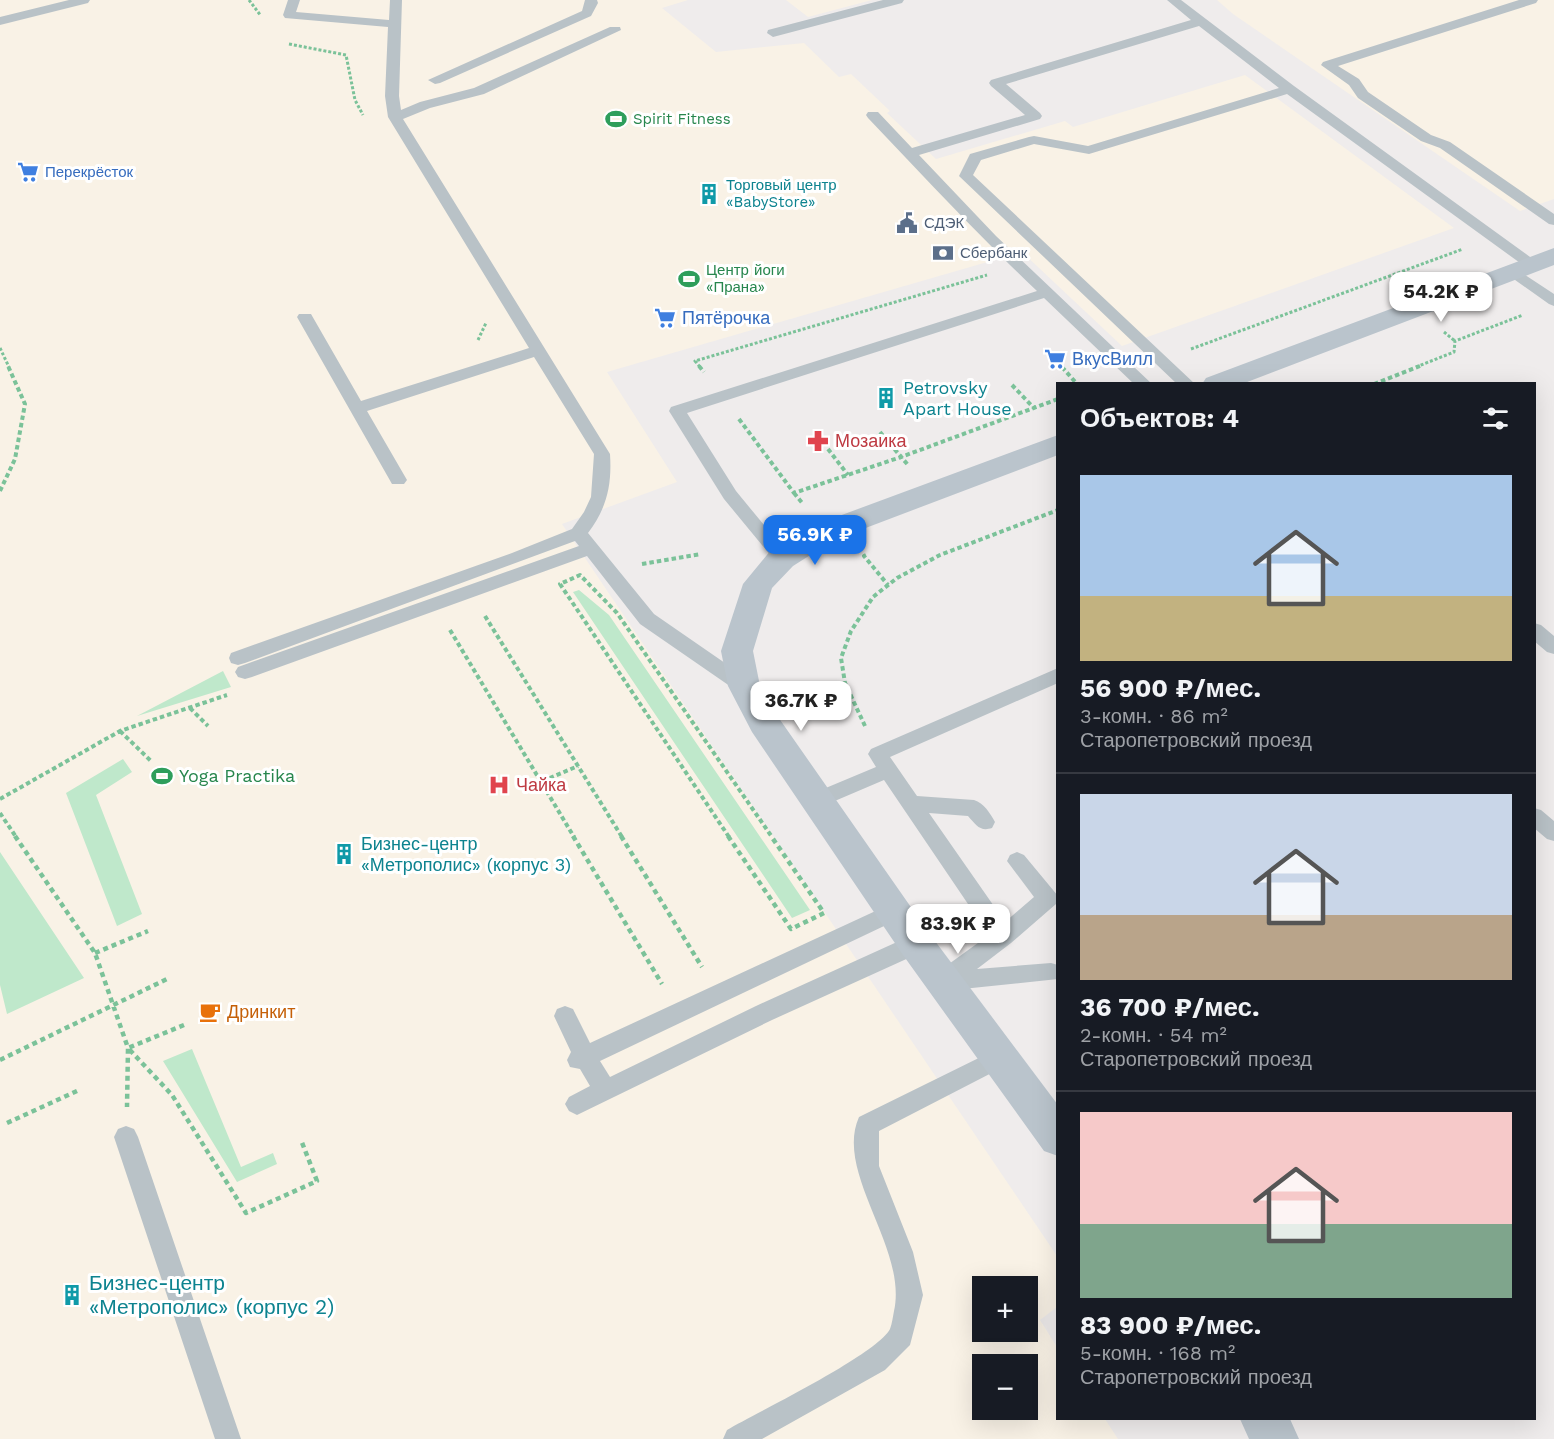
<!DOCTYPE html>
<html lang="ru">
<head>
<meta charset="utf-8">
<style>
	:root { --surface:#171b24; --page:#20242c; --text:#f1f3f6; --muted:#9ea1a6; --line:#363941; --accent:#1a73e8 }
	body { margin:0; font-family:"Work Sans",sans-serif; background:var(--page); color:var(--text); height:100vh; display:flex; flex-direction:column; font-size:22px; white-space:nowrap }
	* { box-sizing:border-box; margin:0 }
	p { font-size:20px; color:var(--muted) }
	.icon { flex:none; width:33px; height:33px; fill:none; stroke:currentColor; stroke-width:2; stroke-linecap:round; stroke-linejoin:round }
	.map { position:relative; flex:1; overflow:hidden }
	.sheet { position:absolute; left:1056px; top:382px; width:480px; height:1038px; display:flex; flex-direction:column; background:var(--surface); border-radius:0px; box-shadow:0 6px 24px #0002 }
	.sheet>* { flex:none }
	.buttons { position:absolute; left:972px; top:1276px; display:grid; gap:12px }
	.buttons a { display:grid; place-items:center; width:66px; height:66px; border-radius:0px; background:var(--surface); box-shadow:0 6px 24px #0002; font-size:30px }
	.price { position:absolute; translate:-50% -51px; padding:0 14px; border-radius:12px; background:#fff; color:#222; font-size:20px; line-height:39px; filter:drop-shadow(0 2px 3px #0008) }
	.price::after { content:''; position:absolute; left:50%; top:36px; width:18px; height:14px; margin-left:-9px; background:inherit; clip-path:polygon(0 0,100% 0,50% 100%) }
	.price.active { background:var(--accent); color:#fff }
	ul { padding:0; list-style:none }
	li { display:grid; align-content:center; gap:12px; height:318px; padding:0 24px }
	li+li { border-top:2px solid var(--line) }
	li span { display:grid; place-items:center; height:186px; border-radius:0px; color:#555 }
	li>.icon { margin-inline-start:auto }
	span .icon { width:108px; height:108px; fill:#fffc; stroke-width:1 }
	li b { font-size:26px }
	h2 { display:flex; justify-content:space-between; align-items:center; height:72px; padding:0 24px; font-size:26px }
	.map>svg:first-child { display:block }
	.commercial { fill:#f9f2e6; fill-rule:evenodd }
	.green { fill:#bfe8cb }
	.lines { fill:none; stroke-linecap:round; stroke-linejoin:round }
	.path-far2 { stroke:#7bc299; stroke-width:3; stroke-dasharray:3 2; stroke-linecap:butt }
	.path-far1 { stroke:#7bc299; stroke-width:4; stroke-dasharray:4.5 3; stroke-linecap:butt }
	.path { stroke:#7bc299; stroke-width:4.5; stroke-dasharray:5 4; stroke-linecap:butt }
	.lane { fill:#b9c2c7; fill-rule:evenodd }
	.secondary { fill:#bac4cc; fill-rule:evenodd }
	.labels { text-anchor:middle; stroke-width:6; stroke-linejoin:round; paint-order:stroke }
	.far-leisure-label { font-size:15px; fill:#27864d; stroke:#fff; text-anchor:start }
	.far-shop-label { font-size:15px; fill:#366cbe; stroke:#fff; text-anchor:start }
	.far-culture-label { font-size:15px; fill:#0d838f; stroke:#fff; text-anchor:start }
	.far-service-label { font-size:15px; fill:#4e5e75; stroke:#fff; text-anchor:start }
	.shop-label { font-size:18px; fill:#366cbe; stroke:#fff; text-anchor:start }
	.culture-label { font-size:18px; fill:#0d838f; stroke:#fff; text-anchor:start }
	.health-label { font-size:18px; fill:#be3a42; stroke:#fff; text-anchor:start }
	.leisure-label { font-size:18px; fill:#27864d; stroke:#fff; text-anchor:start }
	.food-label { font-size:18px; fill:#c56008; stroke:#fff; text-anchor:start }
	.near-culture-label { font-size:21px; fill:#0d838f; stroke:#fff; text-anchor:start }
</style>
</head>
<body>
<div class="map">
<svg width="1554" height="1439" viewBox="0 0 1554 1439">
	<rect width="100%" height="100%" fill="#efecec"/>
	<path class="commercial" d="M0,0H688L662,8L716,52L804,43L839,77L851,74L890,111L887,113L936,159L1065,121L1073,127L1245,75L1454,228L1122,346L1022,252L607,372L677,482L562,524L1057,1256V1307L1040,1320L1057,1347L1058,1419H1105L1118,1439H0ZM982,1287H1028V1332H982ZM982,1365H1028V1410H982Z
		M786,0H872L808,17Z
		M1217,0H1554V199L1520,211L1233,14Z"/>
	<path class="green" d="M579,590L609,615L810,910L792,918L573,592Z
		M223,671L231,687L137,716Z
		M123,759L132,772L96,795L142,914L117,926L66,793Z
		M0,852L84,978L7,1014L0,985Z
		M192,1049L241,1167L273,1153L277,1164L237,1182L163,1061Z"/>
	<g class="lines">
		<path class="path-far2" d="M249,0L261,16
			M289,44L346,55L355,100L363,115
			M1444,332L1455,341
			M478,340L486,323
			M0,348L9,367
			M1191,349L1463,249
			M700,367L695,361L987,275
			M1416,367L1454,352L1455,341L1523,315"/>
		<path class="path-far1" d="M699,366L704,372
			M1062,367L1077,384
			M1374,384L1420,366
			M1012,385L1034,408
			M739,419L794,493L901,457L1058,399
			M880,432L908,465
			M828,449L848,475
			M0,491L15,459L25,404L8,366
			M794,493L803,504
			M866,555L864,556L888,585
			M642,564L701,554
			M485,616L622,837
			M450,630L574,837
			M190,708L208,726
			M865,726L845,683L841,658L851,631L873,597L897,578L940,555L1058,510
			M120,731L151,761
			M529,787L578,766
			M0,799L120,731L227,695
			M0,813L16,837
			M729,837L560,584L580,575L617,613L772,837"/>
		<path class="path" d="M15,836L95,953L128,1048L127,1107
			M573,836L662,984
			M621,836L702,967
			M728,836L791,929L824,913L771,836
			M95,953L148,931
			M184,1025L128,1048L172,1095L246,1213L317,1181L301,1140
			M0,1060L167,979
			M7,1123L77,1091"/>
		<path class="lane" d="M69,0H90L88,3L0,25V17Z
			M288,0H300L296,12L389,20L390,0H402L399,96L401,110L420,102L474,88L610,27H620L621,30L484,94L430,108L403,119L610,454C612,485 607,508 588,533L654,614L751,681L754,686L751,691L744,693L737,691L640,624L587,556L252,677L245,679L238,677L235,672L238,667L579,546L575,541L245,663L238,665L231,663L229,658L231,653L512,553L572,529L584,512L591,497L594,454L534,357L367,411L407,480L404,484H392L297,317L299,314H311L361,401L529,348L388,117L385,96L388,27L285,18L283,15Z
			M585,0H597L598,3L591,16L440,83L435,84L428,80L582,11Z
			M883,0H904L902,3L773,37L767,33L768,30Z
			M1167,0H1181L1294,86L1537,262L1540,265L1537,268H1527L1287,94L1089,154L1034,144L981,160L973,175L1195,384H1177L959,176L970,154L1029,137L1034,136L1088,146L1279,88L1199,26L1006,84L1040,113L1042,116L1040,119L919,155L996,236L1152,384H1134L1044,298L687,413L736,491L791,558L788,562L782,564L776,562L724,499L669,411L671,407L1037,291C978,235 923,176 868,118L866,115L868,112H878L912,148L1025,115L991,86L989,83L991,80L1191,20Z
			M1519,0H1538L1536,3L1338,66L1359,79L1368,92L1431,135L1450,142L1554,214V225L1549,224L1440,148L1421,141L1358,98L1349,85L1321,65L1323,62Z
			M1513,267L1554,294V306L1549,304L1508,275L1505,272L1508,269Z
			M1534,623L1541,625L1554,636V654L1547,652L1534,641Z
			M1058,668V683L890,757L917,796L974,800C984,803 990,813 995,822L992,828C980,832 976,825 968,816L929,813L1005,922L1034,897L1007,861L1010,855L1017,852L1024,855L1058,896L1056,904L1011,943L977,969L1051,963L1058,965V979L943,991L935,988L932,981L935,974L989,935L884,780L816,809L809,807L806,801L809,795L876,767L868,754L871,749Z
			M1534,808L1541,810L1554,821V841L1547,839L1534,828Z
			M895,902L903,905L906,911L903,917L600,1061L610,1077L756,1006L908,937L916,935L924,937L927,944L924,951L772,1020L577,1115L569,1111L565,1104L569,1097L590,1086L580,1069L570,1067L567,1060L571,1052L554,1016L557,1009L565,1006L573,1009L590,1043Z
			M999,1048L1007,1051L1010,1058L1007,1065L879,1131V1166L913,1252L923,1295L910,1345L885,1370L762,1439H723L727,1430C758,1412 876,1355 890,1329C892,1324 893,1316 894,1311C908,1248 834,1173 859,1117Z
			M126,1126L134,1129L138,1137L241,1439H215L114,1137L118,1129Z"/>
		<path class="secondary" d="M1554,248V265L1242,384H1202L1206,378Z
			M1058,435V455L834,540L793,566L772,588L753,651L760,686L776,714L929,933L1058,1105V1156L1044,1151L903,955L752,732L728,686L721,651L743,584L771,550L812,526Z
			M1240,1419H1290L1299,1439H1249Z"/>
	</g>
	<defs>
		<symbol id="stadium-bare" viewBox="-9 -9 18 18"><path d="M0-5a6.5 5 0 1 0 0 10a6.5 5 0 1 0 0-10ZM-3.5-1.8h7v3.6h-7Z" fill="#2e9e5b" stroke="#fff" stroke-width="2.5" paint-order="stroke"/></symbol>
		<symbol id="supermarket-bare" viewBox="-9 -9 18 18"><path d="M-6-5.5h2.5l.6 2H6L4.5 2H-2.5L-4.4-4H-6ZM-1.5 3.2a1.3 1.3 0 1 0 .1 0ZM3 3.2a1.3 1.3 0 1 0 .1 0Z" fill="#3f7fe0" stroke="#fff" stroke-width="2.5" paint-order="stroke"/></symbol>
		<symbol id="building-bare" viewBox="-9 -9 18 18"><path d="M-4-6H4V6H1V3H-1V6H-4ZM-2.5-4.3h1.7v1.8h-1.7ZM.8-4.3h1.7v1.8H.8ZM-2.5-1h1.7V.8h-1.7ZM.8-1h1.7V.8H.8Z" fill="#0f9aa8" stroke="#fff" stroke-width="2.5" paint-order="stroke"/></symbol>
		<symbol id="civic-bare" viewBox="-9 -9 18 18"><path d="M-.6-6.5H3V-4.5H.6V-3L4-1V1h2V6H-6V1h2V-1L-.6-3ZM-1.2 2.5V6h2.4V2.5Z" fill="#5c6f8a" stroke="#fff" stroke-width="2.5" paint-order="stroke"/></symbol>
		<symbol id="bank-bare" viewBox="-9 -9 18 18"><path d="M-6-4H6V4H-6ZM0-2.3a2.3 2.3 0 1 0 0 4.6a2.3 2.3 0 1 0 0-4.6Z" fill="#5c6f8a" stroke="#fff" stroke-width="2.5" paint-order="stroke"/></symbol>
		<symbol id="pharmacy-bare" viewBox="-9 -9 18 18"><path d="M-2-6h4v4h4v4h-4v4h-4v-4h-4v-4h4Z" fill="#e0444e" stroke="#fff" stroke-width="2.5" paint-order="stroke"/></symbol>
		<symbol id="hospital-bare" viewBox="-9 -9 18 18"><path d="M-5-5h3v3.5h4V-5h3V5h-3V1.5h-4V5h-3Z" fill="#e0444e" stroke="#fff" stroke-width="2.5" paint-order="stroke"/></symbol>
		<symbol id="cafe-bare" viewBox="-9 -9 18 18"><path d="M-5.5-4.5H6V0H3Q3 3.5 0 3.5H-2.5Q-5.5 3.5-5.5 0ZM3-3.2v2h1.7v-2ZM-6 4.5H4V6H-6Z" fill="#e8710a" stroke="#fff" stroke-width="2.5" paint-order="stroke"/></symbol>
	</defs>
	<g fill-rule="evenodd">
		<use href="#stadium-bare" x="601" y="104" width="30" height="30"/>
		<use href="#supermarket-bare" x="13" y="157" width="30" height="30"/>
		<use href="#building-bare" x="694" y="179" width="30" height="30"/>
		<use href="#civic-bare" x="892" y="208" width="30" height="30"/>
		<use href="#bank-bare" x="928" y="238" width="30" height="30"/>
		<use href="#stadium-bare" x="674" y="264" width="30" height="30"/>
		<use href="#supermarket-bare" x="650" y="303" width="30" height="30"/>
		<use href="#supermarket-bare" x="1040" y="344" width="30" height="30"/>
		<use href="#building-bare" x="871" y="383" width="30" height="30"/>
		<use href="#pharmacy-bare" x="803" y="426" width="30" height="30"/>
		<use href="#stadium-bare" x="147" y="761" width="30" height="30"/>
		<use href="#hospital-bare" x="484" y="770" width="30" height="30"/>
		<use href="#building-bare" x="329" y="839" width="30" height="30"/>
		<use href="#cafe-bare" x="195" y="997" width="30" height="30"/>
		<use href="#building-bare" x="57" y="1280" width="30" height="30"/>
	</g>
	<g class="labels">
		<g class="far-leisure-label">
			<text x="633" y="124">Spirit Fitness</text>
			<text x="706" y="275">Центр йоги<tspan x="706" dy="17">«Прана»</tspan></text>
		</g>
		<g class="far-shop-label">
			<text x="45" y="177">Перекрёсток</text>
		</g>
		<g class="far-culture-label">
			<text x="726" y="190">Торговый центр<tspan x="726" dy="17">«BabyStore»</tspan></text>
		</g>
		<g class="far-service-label">
			<text x="924" y="228">СДЭК</text>
			<text x="960" y="258">Сбербанк</text>
		</g>
		<g class="shop-label">
			<text x="682" y="324">Пятёрочка</text>
			<text x="1072" y="365">ВкусВилл</text>
		</g>
		<g class="culture-label">
			<text x="903" y="394">Petrovsky<tspan x="903" dy="21">Apart House</tspan></text>
			<text x="361" y="850">Бизнес-центр<tspan x="361" dy="21">«Метрополис» (корпус 3)</tspan></text>
		</g>
		<g class="health-label">
			<text x="835" y="447">Мозаика</text>
			<text x="516" y="791">Чайка</text>
		</g>
		<g class="leisure-label">
			<text x="179" y="782">Yoga Practika</text>
		</g>
		<g class="food-label">
			<text x="227" y="1018">Дринкит</text>
		</g>
		<g class="near-culture-label">
			<text x="89" y="1290">Бизнес-центр<tspan x="89" dy="24">«Метрополис» (корпус 2)</tspan></text>
		</g>
	</g>
</svg>
<div class="buttons">
<a>+</a>
<a>−</a>
</div>
<b class="price" style="left:1441px;top:323px">54.2K ₽</b>
<b class="price active" style="left:815px;top:566px">56.9K ₽</b>
<b class="price" style="left:801px;top:732px">36.7K ₽</b>
<b class="price" style="left:958px;top:955px">83.9K ₽</b>
<section class="sheet">
<h2>Объектов: 4<svg class="icon" aria-label="filters" viewBox="0 0 24 24"><path d="M4 7h16M4 17h16"/><circle cx="9" cy="7" r="2"/><circle cx="15" cy="17" r="2"/></svg></h2>
<ul>
<li><span style="background:linear-gradient(#a9c7e8 65%,#c2b280 0)"><svg class="icon" aria-label="home" viewBox="0 0 24 24"><path d="M3 11l9-7 9 7M6 9v11h12V9"/></svg></span><div><b>56 900 ₽/мес.</b><p>3-комн. · 86 m²</p><p>Старопетровский проезд</p></div></li>
<li><span style="background:linear-gradient(#c9d6e8 65%,#b9a48a 0)"><svg class="icon" aria-label="home" viewBox="0 0 24 24"><path d="M3 11l9-7 9 7M6 9v11h12V9"/></svg></span><div><b>36 700 ₽/мес.</b><p>2-комн. · 54 m²</p><p>Старопетровский проезд</p></div></li>
<li><span style="background:linear-gradient(#f6c9c9 60%,#7fa58c 0)"><svg class="icon" aria-label="home" viewBox="0 0 24 24"><path d="M3 11l9-7 9 7M6 9v11h12V9"/></svg></span><div><b>83 900 ₽/мес.</b><p>5-комн. · 168 m²</p><p>Старопетровский проезд</p></div></li>
</ul>
</section>
</div>
</body>
</html>
